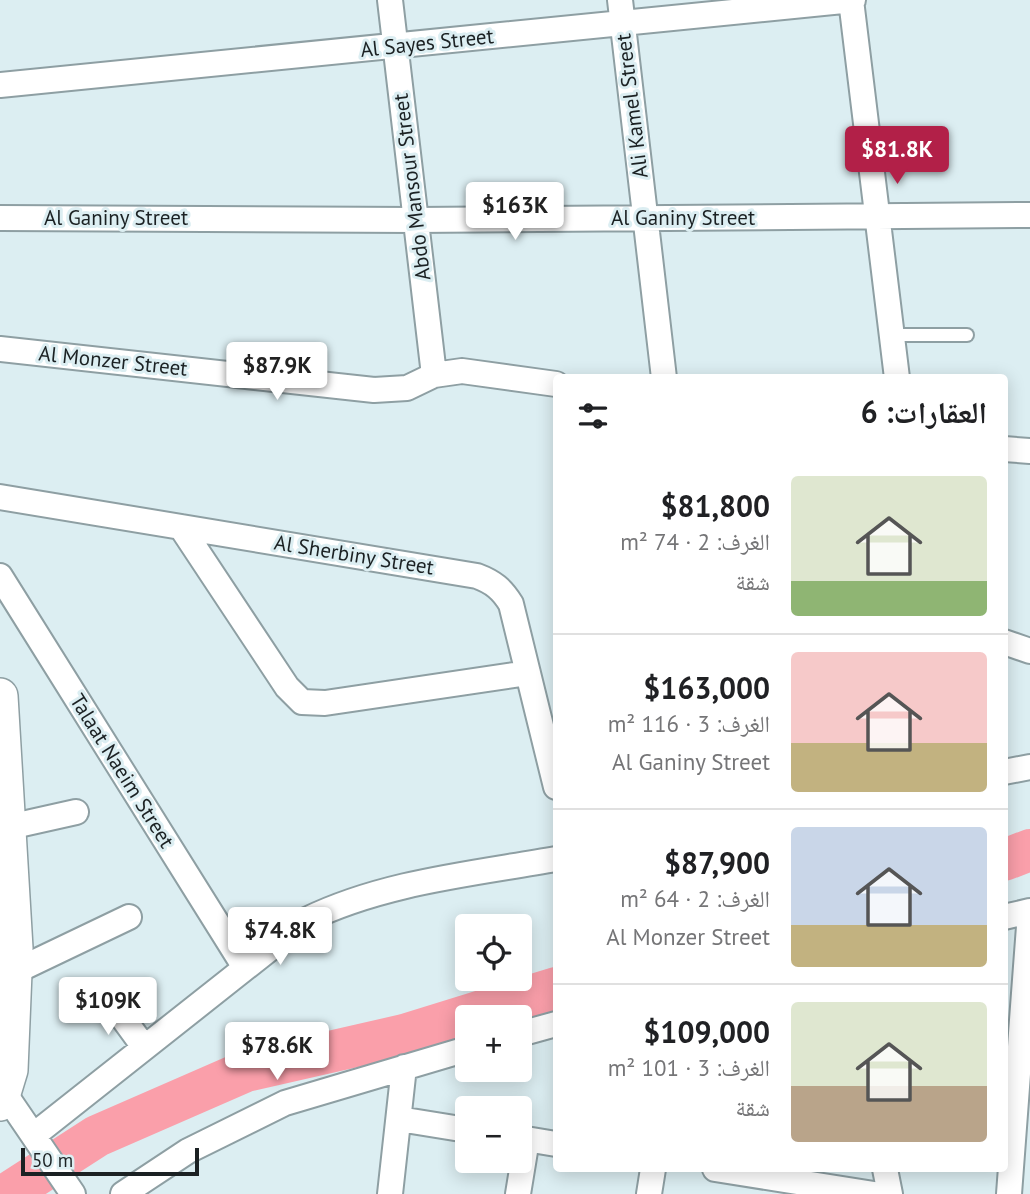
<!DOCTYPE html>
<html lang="ar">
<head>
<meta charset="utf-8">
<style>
	:root { --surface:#fff; --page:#f6f6f6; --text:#202124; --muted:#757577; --line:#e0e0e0; --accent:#b22048 }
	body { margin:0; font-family:"PT Sans","Noto Naskh Arabic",sans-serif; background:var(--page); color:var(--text); direction:rtl; height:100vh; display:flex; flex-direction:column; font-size:26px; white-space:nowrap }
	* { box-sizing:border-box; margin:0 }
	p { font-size:23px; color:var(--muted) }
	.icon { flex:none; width:38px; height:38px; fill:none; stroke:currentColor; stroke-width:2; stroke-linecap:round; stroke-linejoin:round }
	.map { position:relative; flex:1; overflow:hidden; direction:ltr }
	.panel { position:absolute; left:553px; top:374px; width:455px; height:798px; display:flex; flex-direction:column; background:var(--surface); border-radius:7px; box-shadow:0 4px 18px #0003; direction:rtl }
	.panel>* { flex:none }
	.buttons { position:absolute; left:455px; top:914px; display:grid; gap:14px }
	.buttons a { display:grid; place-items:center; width:77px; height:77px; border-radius:7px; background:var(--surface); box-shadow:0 4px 18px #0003; font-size:35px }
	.scale { position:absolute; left:21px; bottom:18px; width:178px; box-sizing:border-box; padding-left:7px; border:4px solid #1b2123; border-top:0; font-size:19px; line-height:24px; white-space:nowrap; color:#1b2123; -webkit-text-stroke:5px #dceef2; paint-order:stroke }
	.price { position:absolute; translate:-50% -60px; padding:0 16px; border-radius:7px; background:#fff; color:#222; font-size:23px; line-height:46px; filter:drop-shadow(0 2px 4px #0008) }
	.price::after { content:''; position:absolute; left:50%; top:42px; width:21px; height:16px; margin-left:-10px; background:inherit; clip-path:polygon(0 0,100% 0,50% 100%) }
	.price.current { background:var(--accent); color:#fff }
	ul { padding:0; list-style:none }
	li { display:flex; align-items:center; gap:21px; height:175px; padding:0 21px }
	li+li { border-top:2px solid var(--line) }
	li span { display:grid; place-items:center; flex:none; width:196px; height:140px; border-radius:7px; color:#555 }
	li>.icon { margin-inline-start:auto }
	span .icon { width:84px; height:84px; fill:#fffc; stroke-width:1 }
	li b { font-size:30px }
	h2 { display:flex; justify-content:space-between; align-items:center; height:84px; padding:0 21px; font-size:30px }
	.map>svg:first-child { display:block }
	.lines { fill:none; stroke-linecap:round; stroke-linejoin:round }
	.river { stroke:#fa9faa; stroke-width:42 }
	.lane-casing { stroke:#8e9fa3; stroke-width:16 }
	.street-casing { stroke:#8e9fa3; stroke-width:28 }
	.secondary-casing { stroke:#8e9fa3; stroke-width:38 }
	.lane { stroke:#fff; stroke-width:12 }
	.street { stroke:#fff; stroke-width:24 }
	.secondary { stroke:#fff; stroke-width:35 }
	.labels { text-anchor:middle; stroke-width:6; stroke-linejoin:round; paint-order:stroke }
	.street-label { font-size:21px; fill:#1b2123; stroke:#dceef2 }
</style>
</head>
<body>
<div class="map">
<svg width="1030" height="1194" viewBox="0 0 1030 1194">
	<rect width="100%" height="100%" fill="#dceef2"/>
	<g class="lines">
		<path class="river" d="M1004,860L1030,850
			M7,1194L97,1136L246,1071L404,1035L556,988"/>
		<defs>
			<path id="lane" d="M891,335H967"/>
			<path id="street" d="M390,0L434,375
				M620,0L664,378
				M851,0L897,378
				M0,85L853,0
				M0,218L416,220L1030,215
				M0,349L374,390L407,388L434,375L462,371L556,384
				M1004,449L1030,451
				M0,497L477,576C493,582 502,589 511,604L556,787
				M181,527L287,687L302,702L325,703L528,673
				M0,576L244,966
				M1004,642L1030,651
				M1004,772L1030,767
				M9,827L76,812
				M1004,917L1030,911
				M14,972L129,917
				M109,999L144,1047
				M520,1034L556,1024
				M5,1094L73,1194
				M399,1119L467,1130
				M34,1135L306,920C384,882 472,874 556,859
				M520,1138L556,1144
				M715,1169L874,1194
				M885,1169L890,1194
				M123,1194L188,1151L285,1103L467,1049
				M390,1194L404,1067
				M518,1194L527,1139
				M649,1194L653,1169
				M1009,1194L1030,913"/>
			<path id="secondary" d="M0,696L15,948L10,1070L0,1103"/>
		</defs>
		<use href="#lane" class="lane-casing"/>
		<use href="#street" class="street-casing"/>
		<use href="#secondary" class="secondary-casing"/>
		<use href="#lane" class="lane"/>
		<use href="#street" class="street"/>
		<use href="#secondary" class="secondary"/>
	</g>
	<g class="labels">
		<g class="street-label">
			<text transform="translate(427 43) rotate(-6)" y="7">Al Sayes Street</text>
			<text transform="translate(632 106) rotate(-97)" y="7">Ali Kamel Street</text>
			<text transform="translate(412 187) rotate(-97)" y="7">Abdo Mansour Street</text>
			<text x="116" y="225">Al Ganiny Street</text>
			<text x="683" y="225">Al Ganiny Street</text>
			<text transform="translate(113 361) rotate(6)" y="7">Al Monzer Street</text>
			<text transform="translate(354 555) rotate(9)" y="7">Al Sherbiny Street</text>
			<text transform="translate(122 771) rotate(58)" y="7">Talaat Naeim Street</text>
		</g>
	</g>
</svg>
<div class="buttons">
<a><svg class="icon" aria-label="locate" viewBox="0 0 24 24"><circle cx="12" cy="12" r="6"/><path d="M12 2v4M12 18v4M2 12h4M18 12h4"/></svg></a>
<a>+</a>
<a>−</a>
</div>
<div class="scale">50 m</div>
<b class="price current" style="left:897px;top:186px">$81.8K</b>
<b class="price" style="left:515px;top:242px">$163K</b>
<b class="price" style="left:277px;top:402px">$87.9K</b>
<b class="price" style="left:280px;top:967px">$74.8K</b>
<b class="price" style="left:108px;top:1037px">$109K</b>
<b class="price" style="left:277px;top:1082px">$78.6K</b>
<section class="panel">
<h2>العقارات: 6<svg class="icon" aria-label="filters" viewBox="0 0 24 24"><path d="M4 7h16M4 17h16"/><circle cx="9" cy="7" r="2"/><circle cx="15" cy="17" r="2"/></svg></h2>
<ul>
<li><span style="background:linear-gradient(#dfe7d0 75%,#8fb573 0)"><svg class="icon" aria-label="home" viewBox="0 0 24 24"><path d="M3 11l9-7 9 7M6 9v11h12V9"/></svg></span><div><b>$81,800</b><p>الغرف: 2 · 74 m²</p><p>شقة</p></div></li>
<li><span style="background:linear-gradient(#f6c9c9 65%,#c2b280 0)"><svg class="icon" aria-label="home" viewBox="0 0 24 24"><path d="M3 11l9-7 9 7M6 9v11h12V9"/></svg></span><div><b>$163,000</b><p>الغرف: 3 · 116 m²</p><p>Al Ganiny Street</p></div></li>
<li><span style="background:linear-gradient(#c9d6e8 70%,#c2b280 0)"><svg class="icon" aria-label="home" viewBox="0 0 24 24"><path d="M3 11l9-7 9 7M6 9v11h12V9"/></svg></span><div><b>$87,900</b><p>الغرف: 2 · 64 m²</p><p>Al Monzer Street</p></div></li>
<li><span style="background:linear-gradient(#dfe7d0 60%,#b9a48a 0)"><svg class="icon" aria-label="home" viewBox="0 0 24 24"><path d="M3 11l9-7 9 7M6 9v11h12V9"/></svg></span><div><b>$109,000</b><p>الغرف: 3 · 101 m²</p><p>شقة</p></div></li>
</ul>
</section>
</div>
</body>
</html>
